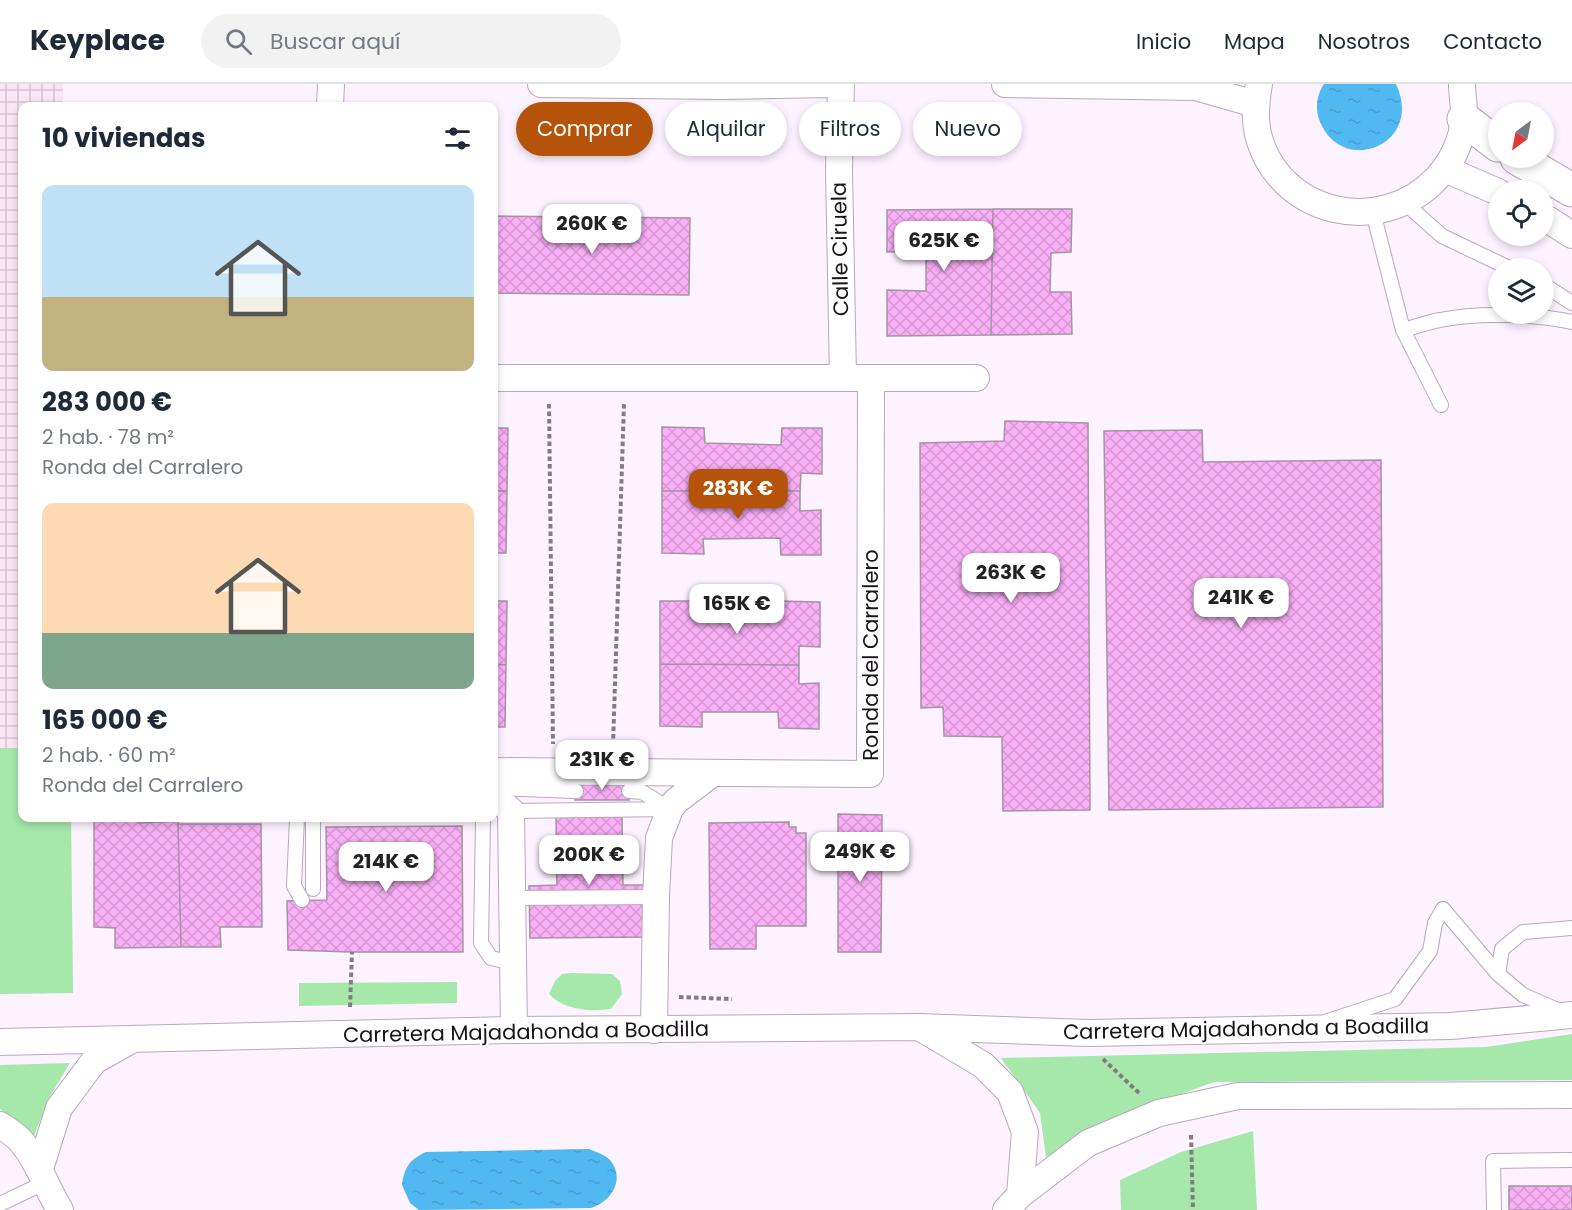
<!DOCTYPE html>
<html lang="es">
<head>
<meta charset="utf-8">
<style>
	:root { --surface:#fff; --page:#f2f2f3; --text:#1f2937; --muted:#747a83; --line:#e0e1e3; --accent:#b45309 }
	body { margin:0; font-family:Poppins,sans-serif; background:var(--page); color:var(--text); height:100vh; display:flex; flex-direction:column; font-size:22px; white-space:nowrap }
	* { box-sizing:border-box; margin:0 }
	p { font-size:20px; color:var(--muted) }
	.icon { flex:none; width:33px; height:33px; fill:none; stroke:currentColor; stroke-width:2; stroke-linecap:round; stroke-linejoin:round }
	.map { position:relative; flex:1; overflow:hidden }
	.panel { position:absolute; left:18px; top:18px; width:480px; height:720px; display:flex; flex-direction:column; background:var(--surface); border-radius:12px; box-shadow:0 3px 9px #0003 }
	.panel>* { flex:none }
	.banner { position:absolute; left:516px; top:18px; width:570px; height:54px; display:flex; gap:12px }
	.needle { width:39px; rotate:212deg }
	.controls { position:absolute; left:1488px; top:18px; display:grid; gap:12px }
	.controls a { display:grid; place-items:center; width:66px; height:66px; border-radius:50%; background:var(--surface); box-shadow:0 3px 9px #0003; font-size:30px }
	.price { position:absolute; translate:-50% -51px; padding:0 14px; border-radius:12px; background:#fff; color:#222; font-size:20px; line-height:39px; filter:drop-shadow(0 2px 3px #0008) }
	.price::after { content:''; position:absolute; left:50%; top:36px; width:18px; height:14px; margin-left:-9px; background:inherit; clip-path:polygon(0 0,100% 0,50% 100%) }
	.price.on { background:var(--accent); color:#fff }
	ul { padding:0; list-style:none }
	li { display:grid; align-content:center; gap:12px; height:318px; padding:0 24px }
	li span { display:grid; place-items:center; height:186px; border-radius:12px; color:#555 }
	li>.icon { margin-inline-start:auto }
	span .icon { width:108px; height:108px; fill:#fffc; stroke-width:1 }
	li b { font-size:26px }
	h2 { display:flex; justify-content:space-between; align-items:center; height:72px; padding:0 24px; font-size:26px }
	.tag { padding:0 21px; border-radius:27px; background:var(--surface); box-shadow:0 3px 9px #0003; font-size:21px; line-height:54px }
	.tag.on { background:var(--accent); color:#fff }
	header { display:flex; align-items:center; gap:36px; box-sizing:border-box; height:84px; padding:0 30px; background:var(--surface); border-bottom:2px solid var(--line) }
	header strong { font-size:28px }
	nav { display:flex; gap:33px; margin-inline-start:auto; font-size:21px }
	.search { width:420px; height:54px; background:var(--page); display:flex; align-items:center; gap:15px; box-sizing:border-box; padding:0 21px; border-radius:33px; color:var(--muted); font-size:22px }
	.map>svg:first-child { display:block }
	.industrial { fill:url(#industrial-grid) }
	.grass { fill:#a5e8aa }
	.water { fill:url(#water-ripples) }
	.building { fill:url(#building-cross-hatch); stroke:#a693a5; stroke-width:1.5 }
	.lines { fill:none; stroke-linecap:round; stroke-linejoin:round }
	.lane-casing { stroke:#b8a8bb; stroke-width:16 }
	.street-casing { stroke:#b8a8bb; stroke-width:28 }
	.highway-casing { stroke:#b8a8bb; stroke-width:35 }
	.path { stroke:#827b84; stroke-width:4; stroke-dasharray:4.5 3; stroke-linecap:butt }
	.lane { stroke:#fff; stroke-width:14 }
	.street { stroke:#fff; stroke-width:26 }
	.highway { stroke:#fff; stroke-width:33 }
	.labels { text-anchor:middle; stroke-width:4.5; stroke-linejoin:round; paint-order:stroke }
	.street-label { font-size:21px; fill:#19141a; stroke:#fff }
</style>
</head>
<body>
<header>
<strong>Keyplace</strong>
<div class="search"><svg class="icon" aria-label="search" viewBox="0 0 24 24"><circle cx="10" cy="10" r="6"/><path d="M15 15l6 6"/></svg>Buscar aquí</div>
<nav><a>Inicio</a><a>Mapa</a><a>Nosotros</a><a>Contacto</a></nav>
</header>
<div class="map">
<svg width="1572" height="1126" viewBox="0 0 1572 1126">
	<defs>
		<pattern id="industrial-grid" width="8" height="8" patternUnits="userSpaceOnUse" patternTransform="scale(1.5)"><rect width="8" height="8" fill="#fae5f4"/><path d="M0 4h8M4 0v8" fill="none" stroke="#d6c4d1"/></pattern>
		<pattern id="water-ripples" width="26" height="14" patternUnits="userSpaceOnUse" patternTransform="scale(1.5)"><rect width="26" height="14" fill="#51b9f2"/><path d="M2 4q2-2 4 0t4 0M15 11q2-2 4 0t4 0" fill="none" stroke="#469ecf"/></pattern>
		<pattern id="building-cross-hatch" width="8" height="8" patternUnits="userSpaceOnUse" patternTransform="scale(1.5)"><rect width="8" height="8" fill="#fab0f7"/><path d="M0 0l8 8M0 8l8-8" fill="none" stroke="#d696d3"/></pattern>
	</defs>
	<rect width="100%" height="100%" fill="#fdf2ff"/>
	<path class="industrial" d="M0,0H63V22H22V734H71L73,909L0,910Z"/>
	<path class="grass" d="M0,664H22V734H71L73,909L0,910Z
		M572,889L612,890L620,897L622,910L611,925C589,928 564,926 549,910L555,897L562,890Z
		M457,898V919L299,922V899Z
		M1572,950V996L1214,998L1124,1031L1046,1073L1040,1029L1001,974L1486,963Z
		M70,979L49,1014L34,1052L0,1025V981Z
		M1253,1047L1257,1126H1121L1120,1096L1181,1068Z"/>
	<path class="water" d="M1324,0H1396C1425,62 1340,94 1319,35C1315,24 1317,10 1324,0Z
		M589,1065C596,1068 604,1070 610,1076C626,1095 611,1118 591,1124L419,1126L410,1119L402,1101C404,1084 410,1075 426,1068Z"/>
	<path class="building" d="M993,125H1072L1071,168L1051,169L1050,208H1071L1072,250L991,251Z
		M993,125L991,251L887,252V206L926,207V167L887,168V126Z
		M494,132L690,134L689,211L494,209Z
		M1005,337L1088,339L1090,726L1003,727L1002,653L944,652L943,623L921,624L920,359L1004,357Z
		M662,343L704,344L705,359L781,361L782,344H822V390L801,389L800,407H662Z
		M494,344H508L507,407H494Z
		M1202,346L1203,378L1381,376L1383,723L1109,726L1104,347Z
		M494,407H507L506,469H494Z
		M662,407H800V427L821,426V471H781L780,454L703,455L704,470L662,469Z
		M494,517H507L506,581L494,580Z
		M660,517H703L702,533L779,534L780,517L820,518V563L799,562V581L660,580Z
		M494,580L506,581L505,643H494Z
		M660,580L799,581V600L819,599V645L779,644L778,628H702V643L660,642Z
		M575,698H629V716H575Z
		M838,730L882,731L881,868H838Z
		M556,733H622L623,801H648V853L530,854L529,802L557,801Z
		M94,734H138L139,739L178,737L181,863L115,864V844L94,843Z
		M789,738V743H796V749H806V842H756V865H710L709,739Z
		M178,740H261L262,843H220L221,863H181Z
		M462,742L463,868H352L288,866L287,817L327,816L326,743Z
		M1509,1102H1572V1126H1509Z"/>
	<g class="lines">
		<defs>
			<path id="lane" d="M1405,119L1442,152L1509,184
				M1373,128L1403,246L1441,321
				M1544,201L1572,219
				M1403,246C1415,243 1428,238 1440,236C1478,228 1534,230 1572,238
				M494,704L576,707
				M511,727L670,725L642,708L629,707
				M297,734L294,802L302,816
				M313,734V805
				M483,734L481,859L491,874L512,879
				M511,814L656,813
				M1562,928L1523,911L1498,890L1502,865L1523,848L1572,844
				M1328,937L1395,915L1430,867L1435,839L1443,825L1498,890
				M0,1120L44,1099
				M1494,1126L1493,1077L1572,1076"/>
			<path id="street" d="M541,0L724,2L834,0
				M841,0L839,87L843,294
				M1005,0L1196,3L1255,20
				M1259,0C1256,17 1254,33 1258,50C1278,131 1381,154 1437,94C1452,78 1461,58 1464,37C1465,25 1462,12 1462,0
				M330,22L331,0
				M1445,85L1498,108
				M1544,133L1572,151
				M494,294H976
				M494,687L870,690L871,294
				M494,712L511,727L514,946
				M921,944L983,981L1010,1008L1025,1048L1020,1111
				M654,946L656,813L659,754L670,725L676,717L713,689
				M0,958L514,946L919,943L1089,949L1451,942L1572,931
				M0,1041C6,1045 14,1050 19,1055C37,1075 46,1103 60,1126
				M40,1085L59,1024L94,977L128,958
				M1006,1126L1020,1111L1088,1059L1159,1029L1238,1012L1572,1011"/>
			<path id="highway" d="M1464,35L1498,61
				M1517,74L1572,106"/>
		</defs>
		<use href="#lane" class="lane-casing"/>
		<use href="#street" class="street-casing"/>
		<use href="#highway" class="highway-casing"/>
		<path class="path" d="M549,320L553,660
			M613,662L624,319
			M679,913L732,915
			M350,923L352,868
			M1103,975L1139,1009
			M1191,1051L1193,1126"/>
		<use href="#lane" class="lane"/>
		<use href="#street" class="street"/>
		<use href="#highway" class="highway"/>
	</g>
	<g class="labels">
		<g class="street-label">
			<text transform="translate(840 165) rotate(-91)" y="7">Calle Ciruela</text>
			<text transform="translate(871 571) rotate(-90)" y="7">Ronda del Carralero</text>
			<text transform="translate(1246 945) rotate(-1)" y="7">Carretera Majadahonda a Boadilla</text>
			<text transform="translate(526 948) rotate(-1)" y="7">Carretera Majadahonda a Boadilla</text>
		</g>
	</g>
</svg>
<div class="controls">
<a><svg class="needle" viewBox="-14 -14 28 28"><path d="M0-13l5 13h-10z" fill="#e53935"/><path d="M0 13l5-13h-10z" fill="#747a83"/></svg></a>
<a><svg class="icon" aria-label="locate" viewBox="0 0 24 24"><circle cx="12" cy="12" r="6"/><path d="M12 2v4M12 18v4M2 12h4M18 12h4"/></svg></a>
<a><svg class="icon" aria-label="layers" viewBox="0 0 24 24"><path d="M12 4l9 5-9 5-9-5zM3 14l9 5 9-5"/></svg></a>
</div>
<b class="price" style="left:592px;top:171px">260K €</b>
<b class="price" style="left:944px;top:188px">625K €</b>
<b class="price on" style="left:738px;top:436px">283K €</b>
<b class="price" style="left:1011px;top:520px">263K €</b>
<b class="price" style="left:1241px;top:545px">241K €</b>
<b class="price" style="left:737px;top:551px">165K €</b>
<b class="price" style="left:602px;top:707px">231K €</b>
<b class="price" style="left:860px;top:799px">249K €</b>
<b class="price" style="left:589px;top:802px">200K €</b>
<b class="price" style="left:386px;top:809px">214K €</b>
<div class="banner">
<a class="tag on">Comprar</a>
<a class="tag">Alquilar</a>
<a class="tag">Filtros</a>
<a class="tag">Nuevo</a>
</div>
<section class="panel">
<h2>10 viviendas<svg class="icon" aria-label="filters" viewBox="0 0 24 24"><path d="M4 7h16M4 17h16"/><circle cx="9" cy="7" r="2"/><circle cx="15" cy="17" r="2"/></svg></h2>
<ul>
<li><span style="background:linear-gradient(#bfe0f5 60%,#c2b280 0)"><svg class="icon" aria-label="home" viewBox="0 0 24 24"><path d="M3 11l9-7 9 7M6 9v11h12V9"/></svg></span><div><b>283 000 €</b><p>2 hab. · 78 m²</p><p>Ronda del Carralero</p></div></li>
<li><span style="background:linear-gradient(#ffd9b3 70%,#7fa58c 0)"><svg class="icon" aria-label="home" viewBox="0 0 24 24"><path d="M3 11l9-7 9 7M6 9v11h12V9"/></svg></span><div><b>165 000 €</b><p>2 hab. · 60 m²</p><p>Ronda del Carralero</p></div></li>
</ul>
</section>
</div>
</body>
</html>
